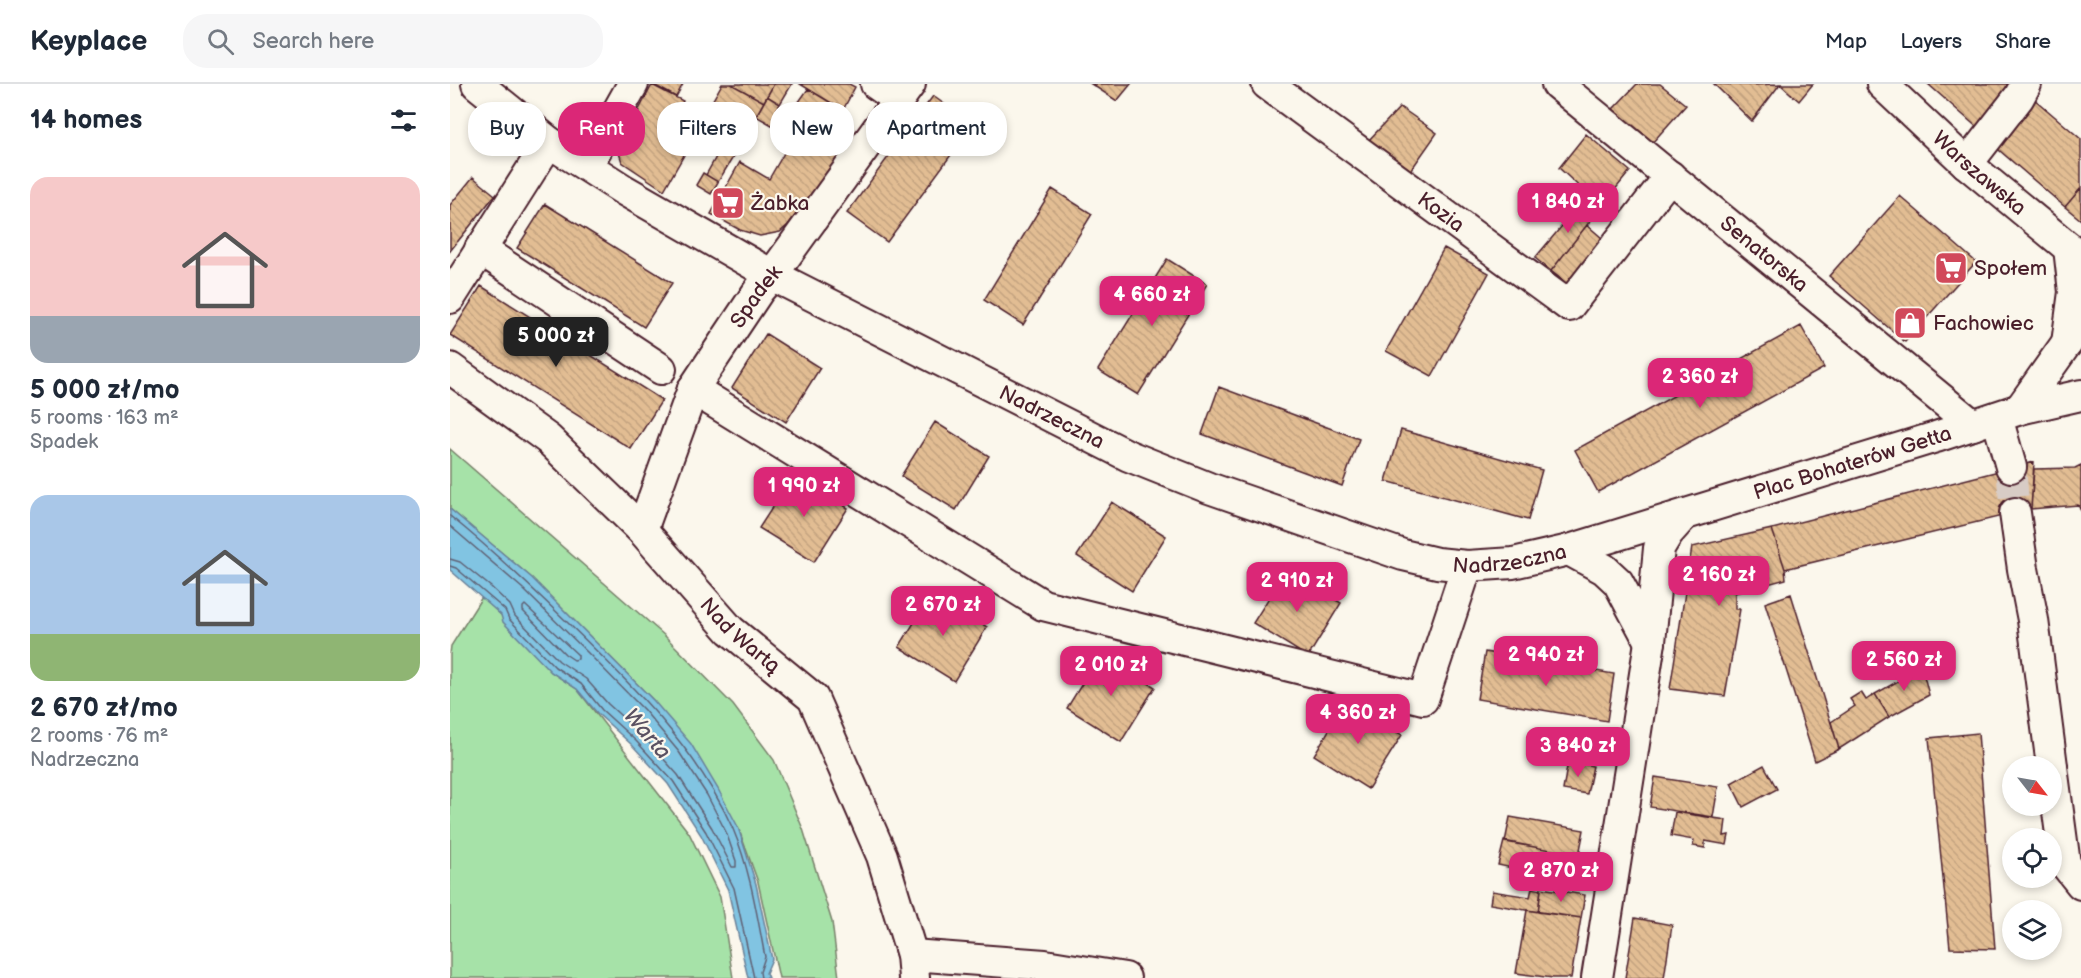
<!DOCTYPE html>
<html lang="en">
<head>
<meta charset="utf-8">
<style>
	:root { --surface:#fff; --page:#f6f6f7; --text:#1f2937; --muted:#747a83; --line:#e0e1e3; --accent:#db2777 }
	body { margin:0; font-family:"Balsamiq Sans",sans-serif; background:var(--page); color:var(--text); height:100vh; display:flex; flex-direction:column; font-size:22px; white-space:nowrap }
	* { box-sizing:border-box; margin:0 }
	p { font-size:20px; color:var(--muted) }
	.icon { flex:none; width:33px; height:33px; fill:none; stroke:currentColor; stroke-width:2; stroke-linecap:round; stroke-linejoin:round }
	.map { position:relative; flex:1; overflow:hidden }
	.details { display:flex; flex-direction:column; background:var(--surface); width:450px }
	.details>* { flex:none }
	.hud { position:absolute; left:18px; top:18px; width:570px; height:54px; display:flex; gap:12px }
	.needle { width:39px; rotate:121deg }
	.tools { position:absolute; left:1552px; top:672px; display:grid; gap:12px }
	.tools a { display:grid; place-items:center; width:60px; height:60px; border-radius:50%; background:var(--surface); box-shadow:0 3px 9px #0003; font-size:30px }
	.price { position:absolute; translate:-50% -51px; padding:0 14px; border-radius:12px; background:var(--accent); color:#fff; font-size:20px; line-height:39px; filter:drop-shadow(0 2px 3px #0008) }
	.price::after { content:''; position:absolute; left:50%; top:36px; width:18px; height:14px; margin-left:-9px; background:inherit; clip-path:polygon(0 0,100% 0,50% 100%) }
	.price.current { background:#222; color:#fff }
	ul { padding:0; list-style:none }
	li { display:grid; align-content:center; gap:12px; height:318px; padding:0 30px }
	li span { display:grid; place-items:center; height:186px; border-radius:18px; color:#555 }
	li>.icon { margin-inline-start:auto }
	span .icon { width:108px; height:108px; fill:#fffc; stroke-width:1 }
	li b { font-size:26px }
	h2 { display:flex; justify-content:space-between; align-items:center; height:72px; padding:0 30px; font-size:26px }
	.pill { padding:0 21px; border-radius:24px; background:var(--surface); box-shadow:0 3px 9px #0003; font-size:21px; line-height:54px }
	.pill.current { background:var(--accent); color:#fff }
	header { display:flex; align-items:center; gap:36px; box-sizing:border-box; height:84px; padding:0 30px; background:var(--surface); border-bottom:2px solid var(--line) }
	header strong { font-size:28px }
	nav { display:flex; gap:33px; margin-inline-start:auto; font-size:21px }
	.search { width:420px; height:54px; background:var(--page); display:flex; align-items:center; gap:15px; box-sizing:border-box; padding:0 21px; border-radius:24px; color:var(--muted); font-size:22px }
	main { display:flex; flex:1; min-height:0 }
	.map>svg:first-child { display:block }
	.green { fill:#a6e2a8; stroke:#78806a; stroke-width:1.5 }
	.water { fill:#81c4e2; stroke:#6b8299; stroke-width:1.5 }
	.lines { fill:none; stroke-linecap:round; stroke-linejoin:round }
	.shore { stroke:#606174; stroke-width:1.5 }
	.building { fill:url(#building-back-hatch); stroke:#4a1f2b; stroke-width:1.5 }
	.minor-tunnel { stroke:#d8ccc5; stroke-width:30; stroke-dasharray:30 15; stroke-linecap:butt }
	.minor-casing { stroke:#4a1f2b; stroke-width:34 }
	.minor { stroke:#fbf7ec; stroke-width:30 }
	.labels { text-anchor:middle; stroke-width:4.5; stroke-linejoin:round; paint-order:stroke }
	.street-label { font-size:21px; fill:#4a1f2b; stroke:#fbf7ec }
	.poi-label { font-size:21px; fill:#4a1f2b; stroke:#fbf7ec; text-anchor:start }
	.water-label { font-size:22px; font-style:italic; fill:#5a5162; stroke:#fbf7ec }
</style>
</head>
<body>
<header>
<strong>Keyplace</strong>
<div class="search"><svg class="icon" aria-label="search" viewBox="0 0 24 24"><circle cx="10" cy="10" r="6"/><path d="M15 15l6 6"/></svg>Search here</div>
<nav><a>Map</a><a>Layers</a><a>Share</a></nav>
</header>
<main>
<section class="details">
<h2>14 homes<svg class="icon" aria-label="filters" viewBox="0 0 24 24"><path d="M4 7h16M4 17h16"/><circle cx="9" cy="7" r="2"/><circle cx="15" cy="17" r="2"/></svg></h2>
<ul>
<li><span style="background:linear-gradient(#f6c9c9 75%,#9aa5b1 0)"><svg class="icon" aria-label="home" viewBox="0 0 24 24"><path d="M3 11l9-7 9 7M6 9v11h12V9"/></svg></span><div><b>5 000 zł/mo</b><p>5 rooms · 163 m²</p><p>Spadek</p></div></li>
<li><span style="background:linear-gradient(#a9c7e8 75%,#8fb573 0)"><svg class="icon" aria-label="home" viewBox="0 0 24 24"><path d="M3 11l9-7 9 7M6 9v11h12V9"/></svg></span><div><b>2 670 zł/mo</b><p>2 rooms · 76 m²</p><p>Nadrzeczna</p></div></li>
</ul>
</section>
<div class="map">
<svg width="1631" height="894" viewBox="0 0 1631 894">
	<defs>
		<pattern id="building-back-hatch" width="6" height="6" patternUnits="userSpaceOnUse" patternTransform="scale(1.5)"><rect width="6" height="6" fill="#e2bd93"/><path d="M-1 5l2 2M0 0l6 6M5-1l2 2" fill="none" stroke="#c3a27f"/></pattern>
	</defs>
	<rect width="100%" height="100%" fill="#fbf7ec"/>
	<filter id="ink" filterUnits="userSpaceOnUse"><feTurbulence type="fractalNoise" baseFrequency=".0167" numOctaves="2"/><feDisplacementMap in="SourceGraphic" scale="12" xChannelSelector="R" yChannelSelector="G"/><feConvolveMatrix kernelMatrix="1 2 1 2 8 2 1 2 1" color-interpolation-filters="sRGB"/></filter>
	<g filter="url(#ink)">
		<path class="green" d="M0,365L215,552L283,621L324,676L353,745L382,838L389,894H329L308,798L288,743L204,617L82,494L0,425Z
			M32,513L51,531L101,588L127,605L239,749L270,813L283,894H0V571L1,562Z"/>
		<path class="water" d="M0,425L82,494L204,617L241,660L268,705L288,743L306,800L322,875L316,889L318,894H298L278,806L251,751L218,700L182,661L148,630L127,605L101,588L53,538L51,531L0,486Z"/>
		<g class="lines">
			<path class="shore" d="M0,432C41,465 78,500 115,536C179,598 246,662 283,745C300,785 307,831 315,873L310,888L311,894
				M0,442L72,504L138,569L194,626L229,668L257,711L276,748L286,777V783H282L262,744L228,691L192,651L158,620L136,595L109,577L65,532L60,521L41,503L10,478L0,475
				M0,482L6,484L55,526L59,535L105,583L131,600L152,626L186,657L223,697L256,748L284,804L304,894
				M75,521L128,571V575L124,576L115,570L73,527V523Z"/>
		</g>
		<path class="building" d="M202,0H233L226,13Z
			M272,0H281L314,18L290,61L252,35Z
			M281,0H324L314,18Z
			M324,0H342L330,20L317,12Z
			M350,0H399L405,3L393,26Z
			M641,0H681L667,17Z
			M1187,0H1210L1236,21L1202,59L1163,25Z
			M1264,0L1296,1L1330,0L1302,37Z
			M1330,0H1363L1349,17Z
			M1478,0H1559L1563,3L1530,46Z
			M202,1L233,17L219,45L242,57L214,106L172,78L168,66Z
			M358,5L383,20L379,28L375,25L364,43L341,29Z
			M317,12L330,20L327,25L335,30L327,44L306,32Z
			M483,12L523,41L437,158L397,129Z
			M1583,14L1631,55V104L1615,123L1543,61Z
			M950,23L987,49L961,86L919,56Z
			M353,36L364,43L366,39L399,60L338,141L330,148L310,152L290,146L261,130L290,78L319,95Z
			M1136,50L1180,87L1151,123L1109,84Z
			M272,62L285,70L268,98L256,91Z
			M253,89L268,98L261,110L246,101Z
			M23,93L45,111L0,167V121Z
			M1631,104V136L1615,123Z
			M602,105L642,130L573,241L534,216Z
			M1138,111L1151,123L1101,187L1085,174Z
			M1450,112L1526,178L1455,258L1379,192Z
			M95,120L222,199L194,243L67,164Z
			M1137,141L1153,155L1124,205L1101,187Z
			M994,164L1039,189L982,292L936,267Z
			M717,175L757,200L688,311L648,286Z
			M31,202L212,316L181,365L0,251Z
			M1351,242L1374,284L1148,408L1125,366Z
			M316,250L370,284L336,338L282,304Z
			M769,303L909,355L892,402L752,350Z
			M485,338L539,372L506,426L451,392Z
			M951,346L1092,386L1078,436L936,397Z
			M1584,378L1581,425L1335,485L1322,445Z
			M1631,381V427L1628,421L1581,425L1584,385L1625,384Z
			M344,390L398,424L364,478L309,444Z
			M662,418L716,452L682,507L627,472Z
			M1322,445L1335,485L1336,495L1285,509V525H1290L1275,612L1220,605L1242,463Z
			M837,485L891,519L858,573L803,539Z
			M483,508L537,543L504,597L449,563Z
			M1341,510L1389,665L1365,677L1315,519Z
			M1035,568L1164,590L1157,637L1027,615Z
			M651,569L705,603L671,658L617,624Z
			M1455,582L1459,591L1472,584L1479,611L1439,633L1425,610L1450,596L1445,588Z
			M1411,608L1416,616L1425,610L1439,633L1389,665L1381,638L1405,622L1400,615Z
			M897,616L952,651L918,705L864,671Z
			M1528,649L1545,865L1500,864L1479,654Z
			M1118,677L1143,682L1137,710L1113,706Z
			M1314,681L1327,705L1293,723L1281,699Z
			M1205,693L1268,703L1263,733L1200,723Z
			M1225,728L1276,736L1274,752L1279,751L1277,761L1255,757V764L1243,762L1244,756L1221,752Z
			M1060,733L1134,746L1129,771L1055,758Z
			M1054,757L1105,767L1099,792L1048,781Z
			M1105,767L1141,773L1137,797L1100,790Z
			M1082,804L1091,806L1088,828L1040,820L1042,807L1080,813Z
			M1091,804L1135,811L1131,834L1088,828Z
			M1077,826L1131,834L1121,894H1103L1066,889Z
			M1185,834L1222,841L1214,894H1175Z"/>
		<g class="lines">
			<path class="minor-tunnel" d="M1561,383L1565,429"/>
			<defs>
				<g id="minor">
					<path id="s1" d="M27,0L99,58L174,106L322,191L679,372L759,404L953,471L987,479L1017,482L1063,479L1119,466L1486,353L1570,325L1631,311"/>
					<path d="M426,0L449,16"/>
					<path id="s2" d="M817,0L1119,222L1220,92"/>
					<path id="s3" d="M1107,0L1523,341"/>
					<path id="s4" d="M1432,0L1517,80L1631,174"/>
					<path d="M1517,80L1569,13L1576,0"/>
					<path d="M137,82L183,0"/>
					<path d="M30,165L211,285"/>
					<path d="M0,214L99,58"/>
					<path d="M1617,259L1624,208L1619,164"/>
					<path id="s5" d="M0,284L98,355L192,446L280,546L363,614L432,772L462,871L464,894"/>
					<path d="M243,305L593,521L973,615L1017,482"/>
					<path d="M1570,325L1631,239"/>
					<path d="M1547,333L1561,383"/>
					<path d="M1565,429L1573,485L1583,536L1602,682"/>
					<path id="s6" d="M192,446L243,305L309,206L322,191L460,0"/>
					<path d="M1119,466L1154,485L1168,498L1200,558"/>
					<path d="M1602,683L1615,780L1631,800"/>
					<path d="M462,871L595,881L675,894"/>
					<path d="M1147,894L1200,558L1209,464L1218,449L1234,431"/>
				</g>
			</defs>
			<use href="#minor" class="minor-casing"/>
			<use href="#minor" class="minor"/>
		</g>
	</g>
	<defs>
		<symbol id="supermarket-square" viewBox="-11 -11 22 22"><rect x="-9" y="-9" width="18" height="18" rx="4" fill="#d1495b" stroke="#fbf7ec"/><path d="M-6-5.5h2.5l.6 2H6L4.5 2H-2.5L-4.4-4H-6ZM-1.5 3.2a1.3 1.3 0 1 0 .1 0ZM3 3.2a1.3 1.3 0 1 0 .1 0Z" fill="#fff"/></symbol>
		<symbol id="shop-square" viewBox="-11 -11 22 22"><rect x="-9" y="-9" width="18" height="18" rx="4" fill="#d1495b" stroke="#fbf7ec"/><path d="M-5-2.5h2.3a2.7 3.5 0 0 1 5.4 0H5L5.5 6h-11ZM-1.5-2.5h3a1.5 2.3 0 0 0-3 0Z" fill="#fff"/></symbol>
	</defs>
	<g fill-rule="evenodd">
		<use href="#supermarket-square" x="259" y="100" width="38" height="38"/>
		<use href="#supermarket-square" x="1482" y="165" width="38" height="38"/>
		<use href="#shop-square" x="1441" y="220" width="38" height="38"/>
	</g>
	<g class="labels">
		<g class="street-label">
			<text dy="7" stroke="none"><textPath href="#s4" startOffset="132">Warszawska</textPath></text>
			<text dy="7" stroke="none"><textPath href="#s2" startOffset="216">Kozia</textPath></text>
			<text dy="7" stroke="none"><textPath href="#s3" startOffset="268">Senatorska</textPath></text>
			<text dy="7" stroke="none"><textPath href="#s6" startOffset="262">Spadek</textPath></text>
			<text dy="7" stroke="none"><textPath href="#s1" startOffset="666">Nadrzeczna</textPath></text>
			<text dy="7" stroke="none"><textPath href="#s1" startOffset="1509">Plac Bohaterów Getta</textPath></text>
			<text dy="7" stroke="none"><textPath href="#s1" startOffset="1152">Nadrzeczna</textPath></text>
			<text dy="7" stroke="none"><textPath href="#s5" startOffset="396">Nad Wartą</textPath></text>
		</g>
		<g class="poi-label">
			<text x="301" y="126">Żabka</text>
			<text x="1524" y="191">Społem</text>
			<text x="1483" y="246">Fachowiec</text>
		</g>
		<g class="water-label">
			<text transform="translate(198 649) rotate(49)" y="8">Warta</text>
		</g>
	</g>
</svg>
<div class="tools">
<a><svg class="needle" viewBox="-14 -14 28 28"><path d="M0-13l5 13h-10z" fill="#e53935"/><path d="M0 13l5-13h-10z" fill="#747a83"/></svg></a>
<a><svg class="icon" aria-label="locate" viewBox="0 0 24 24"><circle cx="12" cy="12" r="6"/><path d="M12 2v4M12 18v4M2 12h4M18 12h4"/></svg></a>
<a><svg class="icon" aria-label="layers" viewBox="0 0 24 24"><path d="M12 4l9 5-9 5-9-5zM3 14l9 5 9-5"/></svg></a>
</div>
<b class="price" style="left:1118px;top:150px">1 840 zł</b>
<b class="price" style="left:702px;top:243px">4 660 zł</b>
<b class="price current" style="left:106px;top:284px">5 000 zł</b>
<b class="price" style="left:1250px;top:325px">2 360 zł</b>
<b class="price" style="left:354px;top:434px">1 990 zł</b>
<b class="price" style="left:1269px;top:523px">2 160 zł</b>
<b class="price" style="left:847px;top:529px">2 910 zł</b>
<b class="price" style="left:493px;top:553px">2 670 zł</b>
<b class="price" style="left:1096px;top:603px">2 940 zł</b>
<b class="price" style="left:1454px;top:608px">2 560 zł</b>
<b class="price" style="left:661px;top:613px">2 010 zł</b>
<b class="price" style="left:908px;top:661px">4 360 zł</b>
<b class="price" style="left:1128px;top:694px">3 840 zł</b>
<b class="price" style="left:1111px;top:819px">2 870 zł</b>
<div class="hud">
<a class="pill">Buy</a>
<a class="pill current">Rent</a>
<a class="pill">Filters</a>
<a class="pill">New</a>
<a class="pill">Apartment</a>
</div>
</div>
</main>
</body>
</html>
